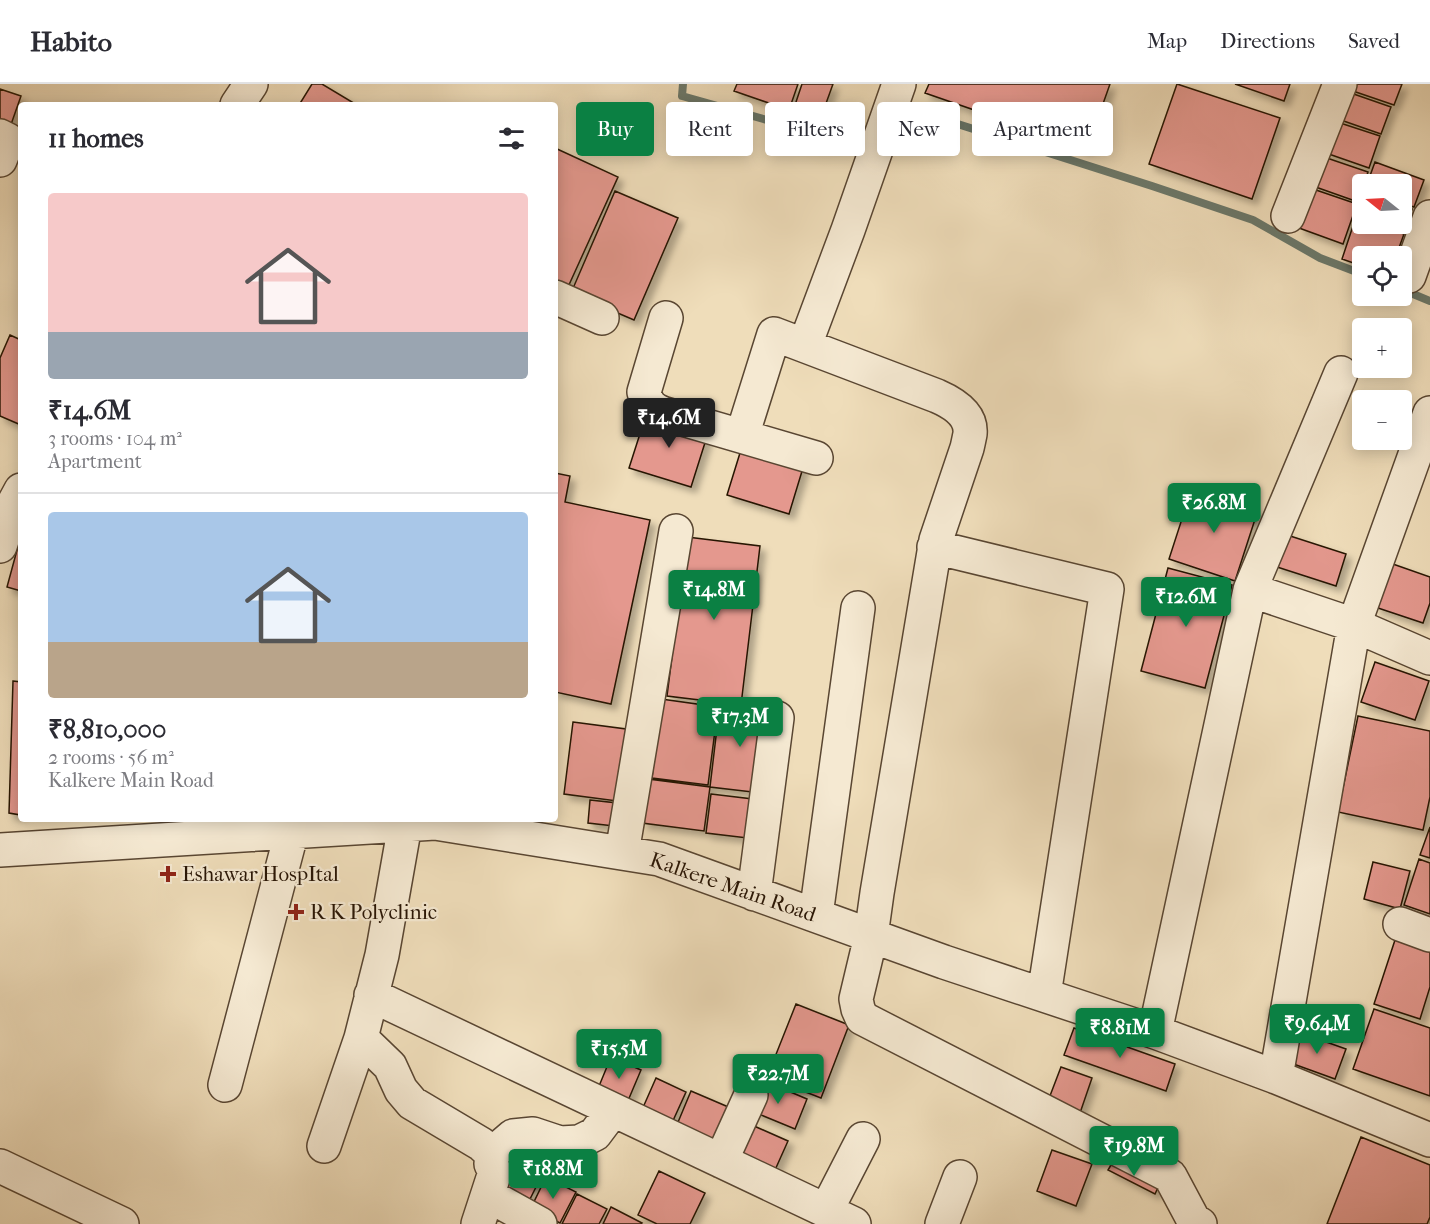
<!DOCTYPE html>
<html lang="en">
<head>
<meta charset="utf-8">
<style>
	:root { --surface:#fff; --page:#f2f2f3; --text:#2b2b33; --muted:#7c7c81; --line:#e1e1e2; --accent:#0b8043 }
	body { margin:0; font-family:"IM FELL French Canon",serif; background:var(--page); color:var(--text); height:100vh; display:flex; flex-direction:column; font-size:22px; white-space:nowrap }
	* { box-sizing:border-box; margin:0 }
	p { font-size:20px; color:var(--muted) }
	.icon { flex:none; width:33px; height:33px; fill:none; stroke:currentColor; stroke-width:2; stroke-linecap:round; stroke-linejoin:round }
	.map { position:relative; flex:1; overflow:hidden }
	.sheet { position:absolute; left:18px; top:18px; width:540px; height:720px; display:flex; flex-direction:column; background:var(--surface); border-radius:6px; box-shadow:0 3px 15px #0003 }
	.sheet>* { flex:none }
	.hud { position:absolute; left:576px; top:18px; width:570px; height:54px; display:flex; gap:12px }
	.needle { width:39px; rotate:288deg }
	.tools { position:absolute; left:1352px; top:90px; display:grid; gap:12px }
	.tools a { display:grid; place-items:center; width:60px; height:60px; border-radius:6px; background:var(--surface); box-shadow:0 3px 15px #0003; font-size:30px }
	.price { position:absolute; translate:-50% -51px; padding:0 14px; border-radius:6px; background:var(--accent); color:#fff; font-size:20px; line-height:39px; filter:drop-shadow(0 2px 3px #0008) }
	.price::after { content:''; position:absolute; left:50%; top:36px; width:18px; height:14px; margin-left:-9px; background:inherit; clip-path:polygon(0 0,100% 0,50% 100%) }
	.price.selected { background:#222; color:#fff }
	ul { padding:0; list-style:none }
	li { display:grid; align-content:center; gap:12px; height:318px; padding:0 30px }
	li+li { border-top:2px solid var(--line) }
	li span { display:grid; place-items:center; height:186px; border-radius:6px; color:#555 }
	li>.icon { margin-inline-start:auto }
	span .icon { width:108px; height:108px; fill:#fffc; stroke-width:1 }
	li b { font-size:26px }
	h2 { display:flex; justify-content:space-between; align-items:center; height:72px; padding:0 30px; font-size:26px }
	.chip { padding:0 21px; border-radius:6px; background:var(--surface); box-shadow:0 3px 15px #0003; font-size:21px; line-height:54px }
	.chip.selected { background:var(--accent); color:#fff }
	header { display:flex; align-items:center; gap:36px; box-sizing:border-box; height:84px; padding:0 30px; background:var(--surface); border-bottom:2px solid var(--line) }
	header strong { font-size:28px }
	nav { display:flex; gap:33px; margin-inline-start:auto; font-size:21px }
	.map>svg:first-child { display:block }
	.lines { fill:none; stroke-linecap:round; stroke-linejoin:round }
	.stream { stroke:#6c796b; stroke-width:8 }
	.building { fill:#e4988e; stroke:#271404; stroke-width:1.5; filter:url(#shadow) }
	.minor-casing { stroke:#594632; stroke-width:36 }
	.minor { stroke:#f5e9d2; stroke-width:33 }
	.poi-dot { fill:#8f2418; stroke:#f5e9d2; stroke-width:2 }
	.labels { text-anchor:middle; stroke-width:4.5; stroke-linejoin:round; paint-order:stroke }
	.poi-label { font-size:21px; fill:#271404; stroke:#f5e9d2; text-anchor:start }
	.street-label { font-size:21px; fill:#271404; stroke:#f5e9d2 }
</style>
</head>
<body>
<header>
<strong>Habito</strong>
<nav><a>Map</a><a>Directions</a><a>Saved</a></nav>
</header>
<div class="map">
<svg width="1430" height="1140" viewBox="0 0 1430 1140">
	<defs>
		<filter id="shadow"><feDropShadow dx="5.5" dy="5.5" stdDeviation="3" flood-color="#0004"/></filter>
	</defs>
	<rect width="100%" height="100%" fill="#efddba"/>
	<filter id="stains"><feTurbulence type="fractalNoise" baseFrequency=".00333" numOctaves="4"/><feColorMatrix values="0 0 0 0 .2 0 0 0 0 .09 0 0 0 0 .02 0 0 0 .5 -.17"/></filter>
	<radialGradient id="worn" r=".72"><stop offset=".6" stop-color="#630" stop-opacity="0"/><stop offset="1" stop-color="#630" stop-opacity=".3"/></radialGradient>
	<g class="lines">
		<path class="stream" d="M683,0L682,12L848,59L874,48
			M894,39L920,28L1152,102L1253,136L1320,174L1362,190
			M1401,205L1430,217"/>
	</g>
	<path class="building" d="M312,0H322L357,21H299Z
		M737,0H798L789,26L734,7Z
		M802,0H833L820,36L793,27Z
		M929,0H1110L1087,65L925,9Z
		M1177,0L1280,34L1252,115L1149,80Z
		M1235,0H1290L1284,17Z
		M1349,0H1402L1394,21L1347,5Z
		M0,5L21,12L8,49L0,46Z
		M1345,7L1391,23L1381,50L1335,34Z
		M1334,37L1380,52L1369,84L1323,68Z
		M555,64L618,93L568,203L555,197Z
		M1321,72L1368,88L1364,100H1362V105L1358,118L1310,101Z
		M1375,78L1424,96L1414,123L1401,119V100H1367Z
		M1313,105L1357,120L1343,160L1299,144Z
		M615,107L678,134L634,236L571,209Z
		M1401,121L1412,125L1405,147L1382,140H1401Z
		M1356,133L1362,135V140H1374L1404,150L1396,172H1362V182L1342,175Z
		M10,251L21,256V341L0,332V274Z
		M647,328L709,346L691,403L629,384Z
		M744,356L806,374L789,430L727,411Z
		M555,389L570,392L565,418L650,436L611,620L555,608Z
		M1192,404L1258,426L1235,497L1169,475Z
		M1284,450L1346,470L1336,502L1274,482Z
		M687,453L760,462L741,621L667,612Z
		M20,455H21V507L7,503Z
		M1390,479L1430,493V519L1423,539L1375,523Z
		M1168,484L1232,501L1205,604L1141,587Z
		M1375,578L1429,597L1415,636L1361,618Z
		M13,597L21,598V731L9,729Z
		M661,615L718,623L708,701L652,694Z
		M720,619L771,626L761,709L710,703Z
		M1358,632L1430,647V713L1423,746L1338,728Z
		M573,638L626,645L617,717L564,710Z
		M648,695L710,703L704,747L642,739Z
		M711,710L761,716L756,755L706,749Z
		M590,716L617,719L614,742L588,739Z
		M1430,743V774L1420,771Z
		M1419,775L1430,779V830L1404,821Z
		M1373,778L1410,787L1400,825L1364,815Z
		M1395,856L1430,868V903L1420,935L1374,920Z
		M796,920L849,941L821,1014L767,993Z
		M1374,925L1430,944V1012L1353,985Z
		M1074,944L1175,980L1166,1007L1064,971Z
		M1298,948L1346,965L1335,995L1288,978Z
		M611,973L641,986L627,1019L597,1007Z
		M1061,983L1092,994L1080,1029L1048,1017Z
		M656,994L686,1008L671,1041L641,1028Z
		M762,996L807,1015L795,1045L749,1026Z
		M691,1007L733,1025L718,1060L676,1043Z
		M745,1038L788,1057L775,1086L732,1067Z
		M1361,1053L1430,1081V1133L1427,1140H1327Z
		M1052,1066L1092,1080L1076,1122L1037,1107Z
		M522,1068L547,1081L527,1121L502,1108Z
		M1114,1076L1160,1099L1155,1110L1108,1086Z
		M659,1087L705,1109L690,1140H657L638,1131Z
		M546,1093L576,1108L560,1139L531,1124Z
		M577,1110L607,1125L599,1140H562Z
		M611,1123L642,1139L641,1140H603Z"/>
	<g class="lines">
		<defs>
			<path id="minor" d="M237,21L251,0
				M0,52L8,56L0,76
				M1288,132L1340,0
				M1409,192L1430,133
				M555,213L602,234
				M666,234L644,308C647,320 651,324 662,329L816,374
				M805,261L848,146L899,0
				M742,352L774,250L937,312C953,319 972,330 970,350C969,355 968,360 967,364L936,456L877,809L871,852L856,915L858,925L862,934L1170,1092L1194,1137L1200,1140
				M0,462L15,417L21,406
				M934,463L1107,505L1044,911
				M1250,506L1341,289
				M405,741L382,871L361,954L390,982L401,1006L412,1019L481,1060L492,1070L491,1080L495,1088L478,1140
				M0,766L435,739L659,775L944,878L1155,948L1276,993L1430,1056
				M622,769L676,447
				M754,810L777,634
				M816,831L858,524
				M1400,840L1430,851
				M371,911L854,1140
				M1155,948L1250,506L1354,541L1430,574
				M1276,993L1354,541L1430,329
				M225,1001L292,747
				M324,1062L361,954
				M492,1070L513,1052L533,1050L560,1059L579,1058L595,1050L610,1030L611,1025
				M721,1077L751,1011
				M0,1082L122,1140
				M488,1111L540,1140
				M826,1127L863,1055
				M942,1140L960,1093"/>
		</defs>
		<use href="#minor" class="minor-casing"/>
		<use href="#minor" class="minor"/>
	</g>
	<g class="poi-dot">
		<path d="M165 781h6v6h6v6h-6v6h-6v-6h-6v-6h6z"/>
		<path d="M293 819h6v6h6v6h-6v6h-6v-6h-6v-6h6z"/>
	</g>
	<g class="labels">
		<g class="poi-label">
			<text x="182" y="797">Eshawar HospItal</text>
			<text x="310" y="835">R K Polyclinic</text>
		</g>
		<g class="street-label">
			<text transform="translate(733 803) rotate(19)" y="7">Kalkere Main Road</text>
		</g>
	</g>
	<rect width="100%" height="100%" filter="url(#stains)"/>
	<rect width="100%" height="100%" fill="url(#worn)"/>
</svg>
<div class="tools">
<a><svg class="needle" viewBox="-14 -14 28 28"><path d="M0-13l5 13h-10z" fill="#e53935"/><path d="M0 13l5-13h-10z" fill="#7c7c81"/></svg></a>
<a><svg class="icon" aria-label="locate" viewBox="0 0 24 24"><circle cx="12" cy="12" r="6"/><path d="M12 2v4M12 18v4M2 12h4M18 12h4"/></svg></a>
<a>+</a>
<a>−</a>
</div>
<b class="price selected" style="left:669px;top:365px">₹14.6M</b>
<b class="price" style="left:1214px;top:450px">₹26.8M</b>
<b class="price" style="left:714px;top:537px">₹14.8M</b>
<b class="price" style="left:1186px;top:544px">₹12.6M</b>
<b class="price" style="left:740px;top:664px">₹17.3M</b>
<b class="price" style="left:1317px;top:971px">₹9.64M</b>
<b class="price" style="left:1120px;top:975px">₹8.81M</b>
<b class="price" style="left:619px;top:996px">₹15.5M</b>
<b class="price" style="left:778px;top:1021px">₹22.7M</b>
<b class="price" style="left:1134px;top:1093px">₹19.8M</b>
<b class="price" style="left:553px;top:1116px">₹18.8M</b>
<div class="hud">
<a class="chip selected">Buy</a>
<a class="chip">Rent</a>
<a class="chip">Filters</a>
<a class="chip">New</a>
<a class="chip">Apartment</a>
</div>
<section class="sheet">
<h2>11 homes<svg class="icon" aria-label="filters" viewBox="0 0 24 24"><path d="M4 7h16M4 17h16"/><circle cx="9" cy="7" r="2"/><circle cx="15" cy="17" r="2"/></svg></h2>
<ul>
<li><span style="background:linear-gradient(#f6c9c9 75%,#9aa5b1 0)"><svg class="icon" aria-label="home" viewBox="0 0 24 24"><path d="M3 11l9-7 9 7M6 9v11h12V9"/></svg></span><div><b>₹14.6M</b><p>3 rooms · 104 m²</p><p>Apartment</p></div></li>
<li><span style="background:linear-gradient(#a9c7e8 70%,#b9a48a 0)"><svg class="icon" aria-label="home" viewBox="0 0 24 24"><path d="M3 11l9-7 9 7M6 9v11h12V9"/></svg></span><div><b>₹8,810,000</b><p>2 rooms · 56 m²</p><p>Kalkere Main Road</p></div></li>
</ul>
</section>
</div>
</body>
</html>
